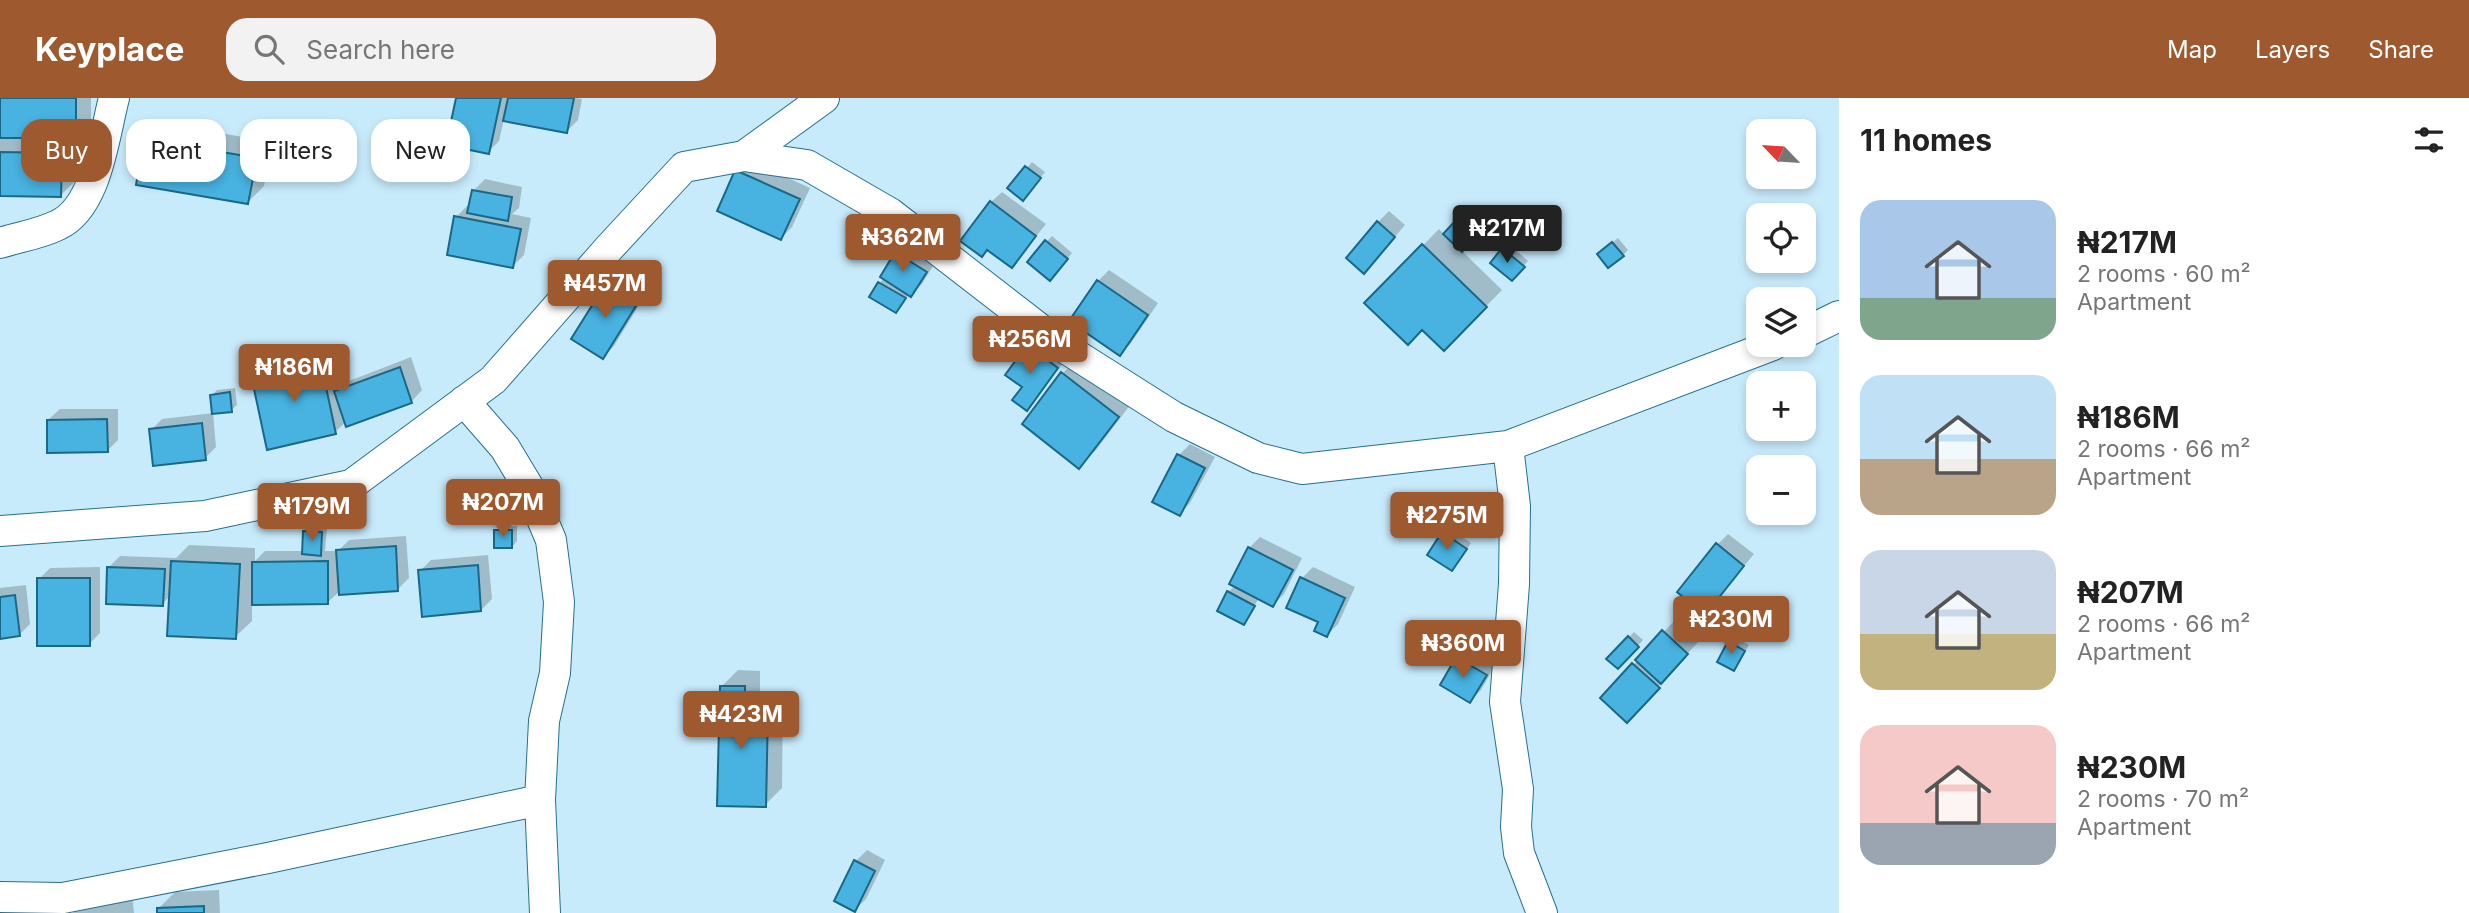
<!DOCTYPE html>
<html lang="en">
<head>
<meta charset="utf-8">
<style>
	:root { --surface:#fff; --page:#f2f2f2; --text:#222; --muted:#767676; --accent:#9f592f }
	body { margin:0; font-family:Inter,sans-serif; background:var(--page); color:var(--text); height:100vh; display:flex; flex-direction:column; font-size:26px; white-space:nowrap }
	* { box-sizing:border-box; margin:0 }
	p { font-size:23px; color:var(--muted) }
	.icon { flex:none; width:38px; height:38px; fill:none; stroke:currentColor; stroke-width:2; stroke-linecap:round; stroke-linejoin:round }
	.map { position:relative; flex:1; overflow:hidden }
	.panel { display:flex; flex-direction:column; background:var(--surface); width:630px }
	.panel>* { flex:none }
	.hud { position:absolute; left:21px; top:21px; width:665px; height:63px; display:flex; gap:14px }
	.needle { width:46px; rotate:295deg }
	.tools { position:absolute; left:1746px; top:21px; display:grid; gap:14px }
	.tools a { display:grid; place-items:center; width:70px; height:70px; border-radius:14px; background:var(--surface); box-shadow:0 4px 10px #0003; font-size:35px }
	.price { position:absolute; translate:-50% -60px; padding:0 16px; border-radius:7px; background:var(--accent); color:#fff; font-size:23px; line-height:46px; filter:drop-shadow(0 2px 4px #0008) }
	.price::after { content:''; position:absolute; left:50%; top:42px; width:21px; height:16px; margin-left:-10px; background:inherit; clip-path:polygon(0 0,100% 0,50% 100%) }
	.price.current { background:#222; color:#fff }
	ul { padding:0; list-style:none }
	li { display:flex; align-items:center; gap:21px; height:175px; padding:0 21px }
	li span { display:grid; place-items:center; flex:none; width:196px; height:140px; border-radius:21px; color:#555 }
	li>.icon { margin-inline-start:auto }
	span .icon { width:84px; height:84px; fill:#fffc; stroke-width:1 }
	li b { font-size:30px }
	h2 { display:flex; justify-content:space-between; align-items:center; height:84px; padding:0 21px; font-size:30px }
	.chip { padding:0 24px; border-radius:21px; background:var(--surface); box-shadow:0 4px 10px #0003; font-size:24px; line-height:63px }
	.chip.current { background:var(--accent); color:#fff }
	header { display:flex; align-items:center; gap:42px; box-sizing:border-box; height:98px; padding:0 35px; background:var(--accent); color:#fff }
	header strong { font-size:33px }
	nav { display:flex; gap:38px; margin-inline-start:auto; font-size:24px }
	.search { width:490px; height:63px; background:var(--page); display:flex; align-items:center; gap:18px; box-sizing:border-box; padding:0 24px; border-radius:21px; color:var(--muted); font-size:26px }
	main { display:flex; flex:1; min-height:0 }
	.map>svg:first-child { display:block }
	.shadow { fill:#0003 }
	.building { fill:#48b2e0; stroke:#196887; stroke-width:2 }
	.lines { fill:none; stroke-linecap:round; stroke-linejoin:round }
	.minor-casing { stroke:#257090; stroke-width:32 }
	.minor { stroke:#fff; stroke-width:30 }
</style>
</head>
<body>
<header>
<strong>Keyplace</strong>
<div class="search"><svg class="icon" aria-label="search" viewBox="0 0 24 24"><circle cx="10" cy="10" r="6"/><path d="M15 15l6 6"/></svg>Search here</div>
<nav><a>Map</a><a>Layers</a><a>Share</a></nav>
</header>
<main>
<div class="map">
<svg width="1839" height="815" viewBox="0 0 1839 815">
	<rect width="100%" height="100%" fill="#c8ebfc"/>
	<path class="shadow" d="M0,0H91V22L74,40H78L77,81L60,98L0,96Z
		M458,0H574L582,1L578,22L567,33L504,21L499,43L488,54Z
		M162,25L272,44L264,88L248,104L146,42Z
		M748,62L810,90L792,129L781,140L737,73Z
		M1032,64L1045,74L1028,96L1010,90Z
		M485,81L522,89L519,110L512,116L531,120L524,157L513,168L456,119L467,108H470L474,92Z
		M1002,94L1046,126L1012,168L991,104Z
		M1389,113L1405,127L1375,162L1378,124Z
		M1464,117L1480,132L1461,152L1502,192L1460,235L1422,230L1367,205L1439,131L1445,137Z
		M1052,138L1072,155L1055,176L1029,163Z
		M1618,140L1628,152L1623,157L1605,151Z
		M908,144L936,163L922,186L911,197L909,196L896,213L880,185L884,180L897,155Z
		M1509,146L1528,163L1512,181L1493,164Z
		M1109,172L1158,205L1131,245L1120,256L1098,183Z
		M620,173L649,191L614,248L603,259L609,184Z
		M1039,238L1068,258L1037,299L1026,310L1024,289L1028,249Z
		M336,246L344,285L411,259L422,292L411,304L346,324L335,334L253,278L269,262Z
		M1079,259L1134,302L1096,352L1079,368L1063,275Z
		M235,290L237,307L231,312L212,297L217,292Z
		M60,311H118V342L107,353L48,322Z
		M213,315L216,349L205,360L151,332L162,321Z
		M1190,346L1215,359L1190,405L1179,416V357Z
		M310,428L327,429L325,453H338L349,442L406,438L409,480L398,491L341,492L328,504L252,505V523L235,539L171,497L162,506L109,469L120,458L176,460L189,447L255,450V463L265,453H304L305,433Z
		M501,428H517V443L512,449L496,433Z
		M1449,430L1471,445L1457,466L1443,435Z
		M1728,436L1754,456L1705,515L1717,447Z
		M1260,439L1302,460L1284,496L1273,507L1259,500L1244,525L1228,494L1235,488L1249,450Z
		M488,457L492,501L481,512L420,473L431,462Z
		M100,469V535L89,546L39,481L50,470Z
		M1313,469L1355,489L1338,526L1327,537L1302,480Z
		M26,487L30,526L19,537L0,539V490Z
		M1675,522L1698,544L1627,623L1603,600Z
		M1634,534L1643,542L1618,569L1609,561Z
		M1735,539L1749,547L1734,571L1730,544Z
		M1468,549L1496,566L1481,592L1470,603L1457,560Z
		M738,572L760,573V595L783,596L782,690L765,707L721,589Z
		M867,752L885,762L866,801L855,812L856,763Z
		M219,792L220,815H159V810L175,794Z
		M132,795L134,815H73L89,798Z"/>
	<path class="building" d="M0,0H76V40H0Z
		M456,0H501L489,56L446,47Z
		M508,0H574L567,35L503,23Z
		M144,41L257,60L248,106L136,87Z
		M0,54L62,55L61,99L0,98Z
		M1025,68L1041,80L1023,103L1007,90Z
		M735,72L800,101L781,142L717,113Z
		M472,92L512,99L508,123L467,115Z
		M990,103L1036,138L1012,170L987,152L982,159L960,143Z
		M454,118L521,131L513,170L447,157Z
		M1458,120L1477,139L1462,154L1443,136Z
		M1377,123L1395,139L1364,176L1346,160Z
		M1045,142L1068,161L1050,183L1027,164Z
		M1612,144L1624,158L1608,170L1597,156Z
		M1422,146L1487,209L1444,253L1422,232L1408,247L1364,205Z
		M1502,150L1525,169L1512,183L1490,165Z
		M895,154L927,174L911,199L880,179Z
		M608,182L639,203L603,261L571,241Z
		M1097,182L1148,217L1120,258L1069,223Z
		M878,184L906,200L896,215L869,199Z
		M1027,247L1058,270L1027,313L1012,302L1022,289L1005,277Z
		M320,261L336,336L267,352L251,277Z
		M400,269L412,305L346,329L334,293Z
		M1061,274L1119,319L1079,371L1022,326Z
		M230,294L232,314L212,316L210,297Z
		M107,321L108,354L47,355V322Z
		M202,325L206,362L153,368L149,331Z
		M1177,356L1205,370L1180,418L1152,404Z
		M494,432H512V450H494Z
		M303,433L322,434L321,458L302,456Z
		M1442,434L1467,451L1452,473L1427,457Z
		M1716,445L1744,468L1705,517L1677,494Z
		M396,448L398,493L339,497L336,452Z
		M1248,449L1293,472L1273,509L1229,486Z
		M171,463L240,466L236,541L167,538Z
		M328,463V506L252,507V464Z
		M478,467L481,513L422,519L418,472Z
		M107,469L165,471L163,508L106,506Z
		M1300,479L1345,500L1327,539L1314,533L1318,524L1286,510Z
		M37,480H90V548H37Z
		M1227,493L1255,508L1244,527L1217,513Z
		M15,497L20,538L0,541V499Z
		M1662,532L1688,556L1661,586L1635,562Z
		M1628,538L1639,549L1618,571L1606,561Z
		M1728,543L1745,553L1734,573L1717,564Z
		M1456,559L1487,577L1470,605L1440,587Z
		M1632,565L1660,590L1627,625L1600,600Z
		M720,588H745V611L768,612L766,709L717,708Z
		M854,762L875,773L855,814L834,803Z
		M204,808V815H157V810Z"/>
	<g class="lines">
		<defs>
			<path id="minor" d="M744,58L824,0
				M0,145C19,139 40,136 58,127C97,109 104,38 114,0
				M1804,235L1839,218
				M464,303L505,350L529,390L551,442L559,504L555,575L544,623L540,702L545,815
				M1508,348L1515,408L1514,486L1505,604L1518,691L1516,729L1519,755L1542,815
				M0,433L205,418L351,387L493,282L609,150L684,69L744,58L807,67L890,115L1062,248L1174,319L1258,360L1302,371L1508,348L1773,247
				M0,799L63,800L268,760L540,702"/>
		</defs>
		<use href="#minor" class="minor-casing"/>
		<use href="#minor" class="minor"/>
	</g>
</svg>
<div class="tools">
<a><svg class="needle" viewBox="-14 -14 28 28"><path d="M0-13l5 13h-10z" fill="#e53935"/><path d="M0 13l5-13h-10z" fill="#767676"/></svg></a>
<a><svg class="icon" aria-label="locate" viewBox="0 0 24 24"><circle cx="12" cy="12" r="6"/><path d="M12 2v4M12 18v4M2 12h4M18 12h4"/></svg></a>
<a><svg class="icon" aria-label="layers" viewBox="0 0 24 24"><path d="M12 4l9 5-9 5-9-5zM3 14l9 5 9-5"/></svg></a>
<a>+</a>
<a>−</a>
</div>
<b class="price current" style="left:1507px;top:167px">₦217M</b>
<b class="price" style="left:903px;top:176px">₦362M</b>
<b class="price" style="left:605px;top:222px">₦457M</b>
<b class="price" style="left:1030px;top:278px">₦256M</b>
<b class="price" style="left:294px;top:306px">₦186M</b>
<b class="price" style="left:503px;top:441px">₦207M</b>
<b class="price" style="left:312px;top:445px">₦179M</b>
<b class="price" style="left:1447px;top:454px">₦275M</b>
<b class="price" style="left:1731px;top:558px">₦230M</b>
<b class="price" style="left:1463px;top:582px">₦360M</b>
<b class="price" style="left:741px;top:653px">₦423M</b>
<div class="hud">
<a class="chip current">Buy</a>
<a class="chip">Rent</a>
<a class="chip">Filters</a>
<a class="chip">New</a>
</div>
</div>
<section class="panel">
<h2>11 homes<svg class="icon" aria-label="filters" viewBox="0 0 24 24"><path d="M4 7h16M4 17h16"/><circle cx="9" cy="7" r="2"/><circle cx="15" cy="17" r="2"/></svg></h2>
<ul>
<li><span style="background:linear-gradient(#a9c7e8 70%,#7fa58c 0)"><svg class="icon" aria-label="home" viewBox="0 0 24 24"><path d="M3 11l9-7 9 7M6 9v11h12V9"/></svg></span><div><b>₦217M</b><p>2 rooms · 60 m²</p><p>Apartment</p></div></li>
<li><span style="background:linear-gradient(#bfe0f5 60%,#b9a48a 0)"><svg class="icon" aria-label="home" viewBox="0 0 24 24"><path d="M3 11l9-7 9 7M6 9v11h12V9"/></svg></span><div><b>₦186M</b><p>2 rooms · 66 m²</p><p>Apartment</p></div></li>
<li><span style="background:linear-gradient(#c9d6e8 60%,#c2b280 0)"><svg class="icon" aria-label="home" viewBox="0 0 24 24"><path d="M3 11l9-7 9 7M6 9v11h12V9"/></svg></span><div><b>₦207M</b><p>2 rooms · 66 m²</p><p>Apartment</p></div></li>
<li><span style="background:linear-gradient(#f6c9c9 70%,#9aa5b1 0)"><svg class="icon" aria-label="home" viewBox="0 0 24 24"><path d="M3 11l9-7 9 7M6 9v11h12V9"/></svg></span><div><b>₦230M</b><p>2 rooms · 70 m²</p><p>Apartment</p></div></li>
</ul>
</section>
</main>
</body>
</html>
